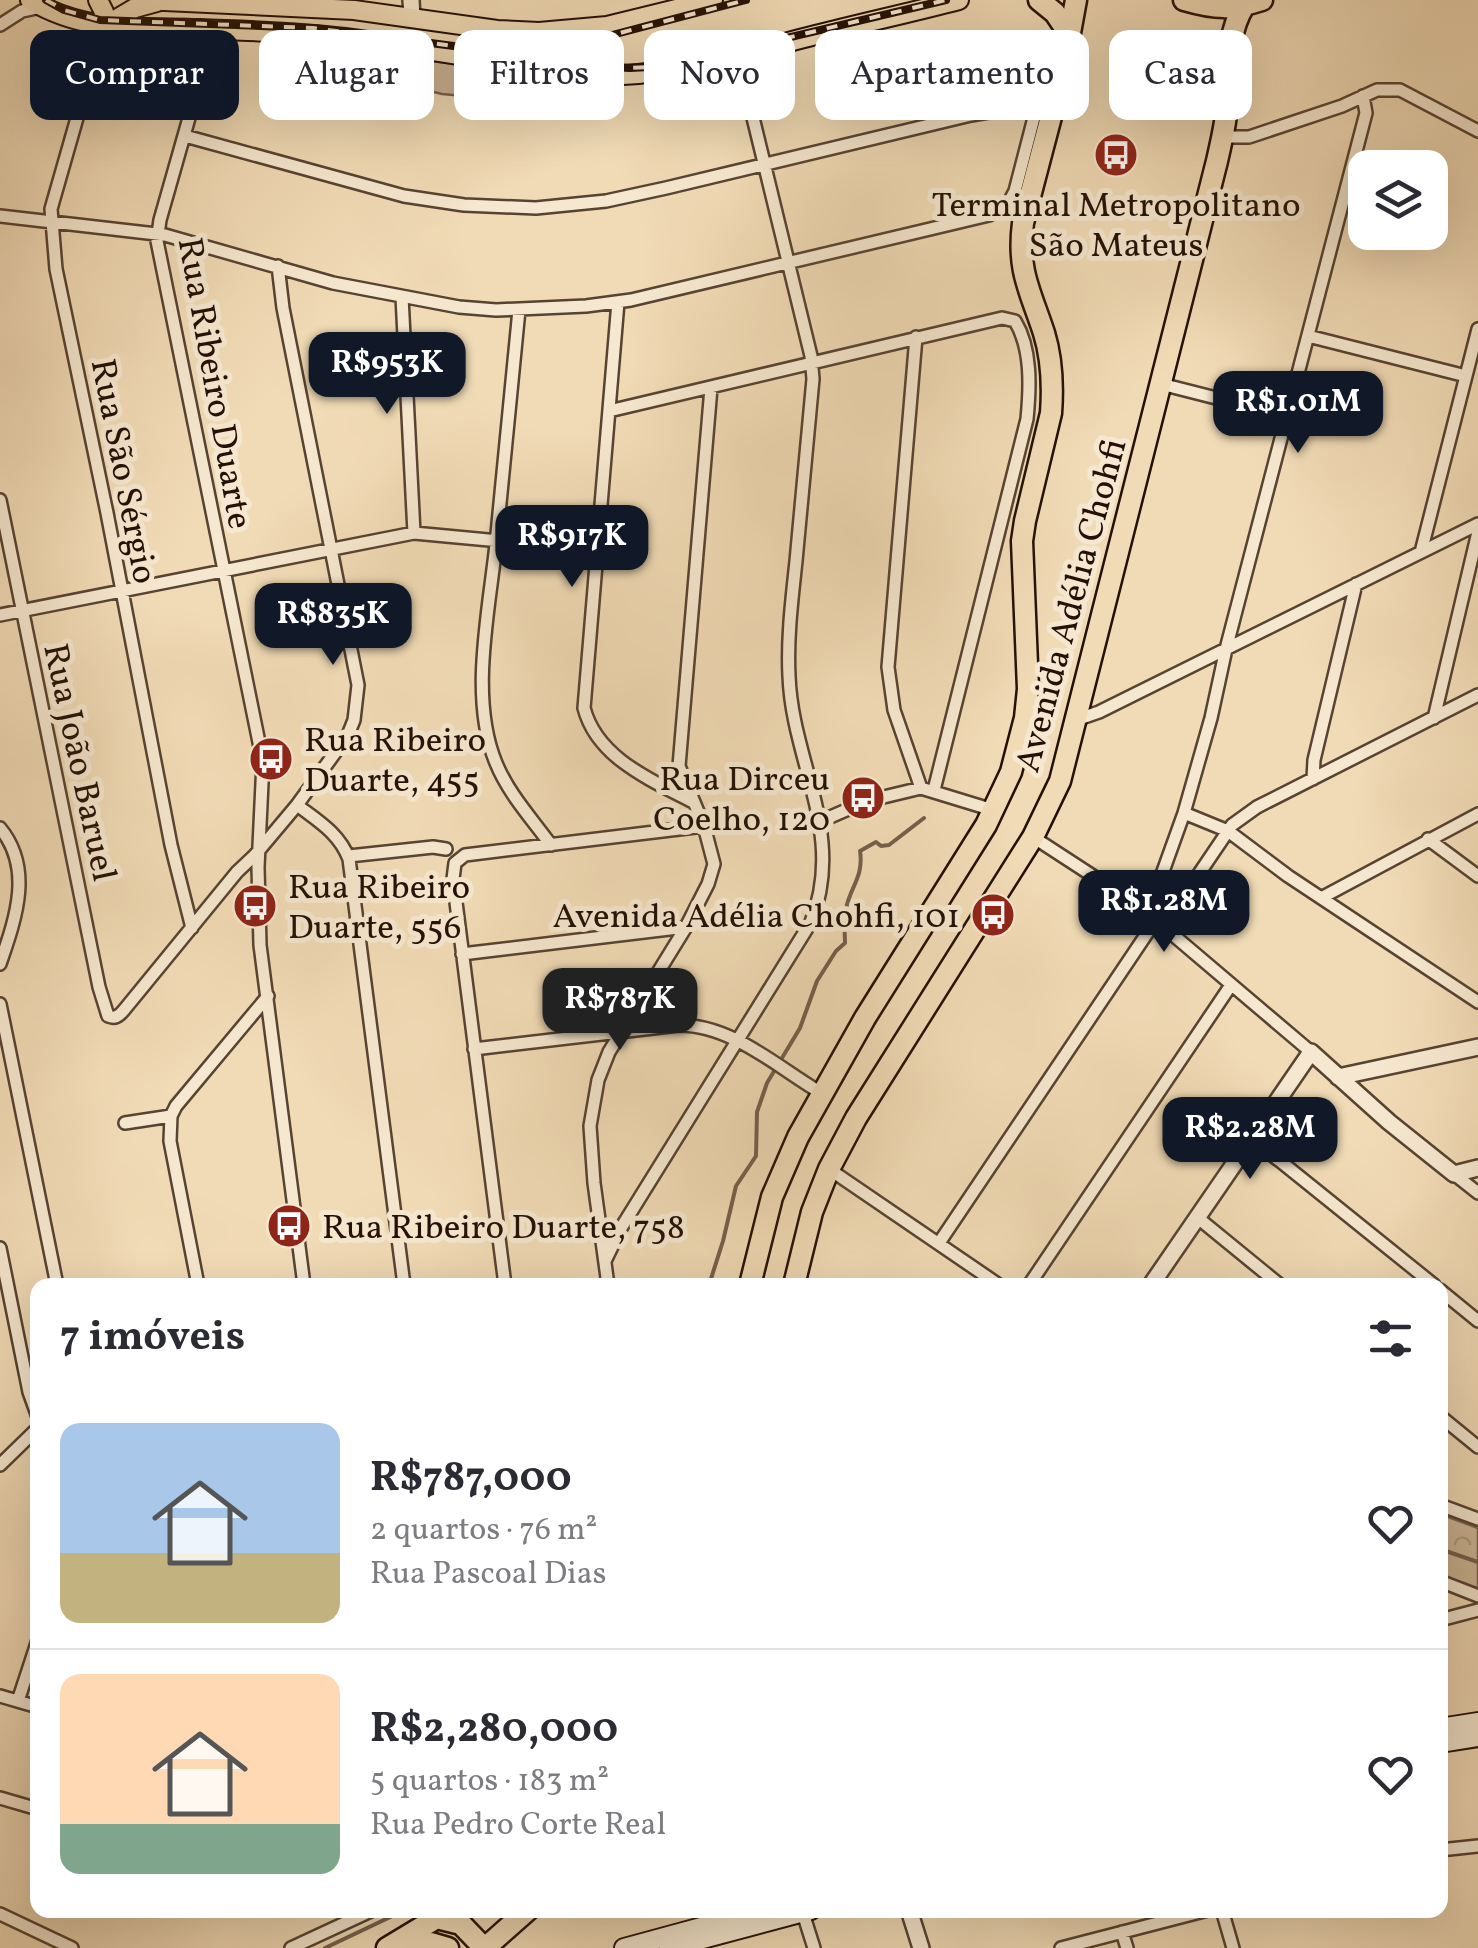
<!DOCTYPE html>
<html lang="pt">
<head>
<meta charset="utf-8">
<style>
	:root { --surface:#fff; --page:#f2f2f3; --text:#2b2b33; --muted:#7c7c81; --line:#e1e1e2; --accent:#111827 }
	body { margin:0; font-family:Vollkorn,serif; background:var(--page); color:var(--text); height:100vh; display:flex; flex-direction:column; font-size:38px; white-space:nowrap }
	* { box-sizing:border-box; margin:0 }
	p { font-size:32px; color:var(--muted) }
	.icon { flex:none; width:55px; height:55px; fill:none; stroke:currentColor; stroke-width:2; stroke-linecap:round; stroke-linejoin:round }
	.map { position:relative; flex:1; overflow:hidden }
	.drawer { position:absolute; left:30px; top:1278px; width:1418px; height:640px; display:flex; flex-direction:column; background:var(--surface); border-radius:20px; box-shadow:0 10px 40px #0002 }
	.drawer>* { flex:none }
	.banner { position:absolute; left:30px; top:30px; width:1420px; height:90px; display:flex; gap:20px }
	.buttons { position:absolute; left:1348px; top:150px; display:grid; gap:20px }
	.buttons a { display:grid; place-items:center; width:100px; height:100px; border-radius:20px; background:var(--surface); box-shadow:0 10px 40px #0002; font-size:50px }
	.price { position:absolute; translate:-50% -85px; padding:0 22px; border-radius:20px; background:var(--accent); color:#fff; font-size:32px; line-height:65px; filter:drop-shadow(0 2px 5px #0008) }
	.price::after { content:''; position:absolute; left:50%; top:60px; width:30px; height:22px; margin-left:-15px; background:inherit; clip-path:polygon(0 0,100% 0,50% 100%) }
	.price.selected { background:#222; color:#fff }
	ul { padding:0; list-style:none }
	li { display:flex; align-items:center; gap:30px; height:250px; padding:0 30px }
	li+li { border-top:2px solid var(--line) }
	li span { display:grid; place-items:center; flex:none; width:280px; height:200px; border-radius:20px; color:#555 }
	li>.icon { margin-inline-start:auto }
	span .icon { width:120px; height:120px; fill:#fffc; stroke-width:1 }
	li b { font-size:42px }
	h2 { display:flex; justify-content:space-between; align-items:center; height:120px; padding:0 30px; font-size:42px }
	.pill { padding:0 35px; border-radius:20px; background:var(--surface); box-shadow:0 10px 40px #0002; font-size:35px; line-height:90px }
	.pill.selected { background:var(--accent); color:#fff }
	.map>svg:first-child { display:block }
	.forest { fill:url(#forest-crowns); stroke:#79644f; stroke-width:2.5 }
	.garden { fill:#ceb898; stroke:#79644f; stroke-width:2.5 }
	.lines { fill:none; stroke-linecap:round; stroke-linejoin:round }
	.stream { stroke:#75604c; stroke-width:4 }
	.minor-casing { stroke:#574332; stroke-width:16 }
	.tertiary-casing { stroke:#574332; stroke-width:20 }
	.secondary-casing { stroke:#241006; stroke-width:22 }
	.primary-casing { stroke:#241006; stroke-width:22 }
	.trunk-casing { stroke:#241006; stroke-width:25 }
	.minor { stroke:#f6e8d0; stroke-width:11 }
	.tertiary { stroke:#f6e8d0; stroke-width:15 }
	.secondary { stroke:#f6e8d0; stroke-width:18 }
	.primary { stroke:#f1dbb6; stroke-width:18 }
	.trunk { stroke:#f1dbb6; stroke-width:20 }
	.rail-casing { stroke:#241006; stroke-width:8 }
	.rail { stroke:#f6e8d0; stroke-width:4; stroke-dasharray:11; stroke-linecap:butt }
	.labels { text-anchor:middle; stroke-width:10; stroke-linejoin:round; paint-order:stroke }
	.poi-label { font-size:35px; fill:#241006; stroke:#f6e8d0; text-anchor:start }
	.street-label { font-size:35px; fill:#241006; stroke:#f6e8d0 }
</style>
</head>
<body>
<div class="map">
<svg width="1478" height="1948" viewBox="0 0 1478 1948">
	<defs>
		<pattern id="forest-crowns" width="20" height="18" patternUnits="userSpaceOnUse" patternTransform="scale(2.5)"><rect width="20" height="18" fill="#ceb898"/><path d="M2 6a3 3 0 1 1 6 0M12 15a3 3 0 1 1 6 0" fill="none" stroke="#b19d82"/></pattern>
	</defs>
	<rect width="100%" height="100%" fill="#f1dbb6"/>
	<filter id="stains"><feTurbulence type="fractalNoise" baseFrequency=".002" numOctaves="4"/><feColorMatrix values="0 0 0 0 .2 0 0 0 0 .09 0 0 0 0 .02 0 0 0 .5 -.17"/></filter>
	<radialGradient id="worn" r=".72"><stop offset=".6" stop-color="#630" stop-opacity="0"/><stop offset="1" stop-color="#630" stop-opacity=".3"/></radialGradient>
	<path class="forest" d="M1440,1514L1478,1528V1588L1440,1575Z"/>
	<path class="garden" d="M296,47C392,55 490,66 585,86L586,95L511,100L442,94L293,57Z"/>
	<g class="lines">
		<path class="stream" d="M709,1285L723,1241L736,1186L756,1156L757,1112L767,1083L800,1028L817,981L836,951L845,943C845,932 843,919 846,909C850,887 864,877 860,851L876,842L881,846L889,845L924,818
			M1440,1549L1478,1562
			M325,1948L405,1910"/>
		<defs>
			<path id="minor" d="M0,25L22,11L41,7
				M103,27L51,209L56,269L107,513L171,845L192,928
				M214,30L160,220L157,241L263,762L258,867L260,945L304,1285
				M185,136L404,196L464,205L536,208L606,201L666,188L971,115L1006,109
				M1222,137H1249L1342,106L1377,90H1400L1478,131
				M0,216L165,235L333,283L459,307L496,310L586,306L631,300L989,215L1008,204L1015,191L1044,79L1048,70L1063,56
				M402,297L414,533
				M618,302L584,708C597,758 651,780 693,802
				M519,310C512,388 504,466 496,544C489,612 469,698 496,763C508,793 532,819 551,845
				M1308,336L1466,376
				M916,337L888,667L894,710L921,788
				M1161,384L1287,416
				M609,411L1002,318L1015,321C1032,349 1030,388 1027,419L934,790
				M0,500L99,987L108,1016C115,1019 119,1016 124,1010L237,872L255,855L297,805L348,735L354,720L358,685L283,308L278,266
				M1421,552L1478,329
				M0,615L414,533L596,550
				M1434,718L1478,532
				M1076,720L1099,712L1478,524
				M1313,779L1314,760L1356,584
				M297,805C318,821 339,833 349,859L404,1285
				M1184,813L1228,831L1288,876L1478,1002
				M821,821L867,801L921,788L993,810
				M0,828C34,869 15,920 0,964
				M1033,837L1139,906L1311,1052
				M1428,839L1478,876
				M349,856L433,847L446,849
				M1321,898L1478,814
				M1141,908L1150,900L1161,877L1184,813L1211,718L1226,649L1366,113L1363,96
				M1163,927L1232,825L1257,807L1478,695
				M462,954L686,927
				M0,1004L57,1285
				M474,1049L679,1025C733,1025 778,1068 823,1094
				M125,1123L171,1116
				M1252,1141L1280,1161L1434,1285
				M829,1169L999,1285
				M1454,1174L1478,1193
				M1198,1218L1280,1285
				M939,1243L1156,920
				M0,1248L29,1392L38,1417
				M605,1261L621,1228L811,922C846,834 792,762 789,676C787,638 792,599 796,561C802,501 807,440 813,379L811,356L738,56
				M198,1285L170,1141L171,1116L176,1106L268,996
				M505,1285L453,879L455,863L465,855L704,826
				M608,1285L594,1183L590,1126L598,1080L609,1052L686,927L708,884L714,864L704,826L679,766L711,388
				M1029,1285L1231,985
				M1440,1290L1478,1321
				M1440,1416L1478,1447
				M0,1465L38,1428
				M1440,1505L1478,1519
				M1440,1581L1478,1596
				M1440,1620L1478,1610
				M0,1696L38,1707
				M18,1701L38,1640
				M0,1798L38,1809
				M1440,1850L1478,1846
				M802,1910L814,1948
				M1222,1910L1233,1948
				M0,1914L72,1948
				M1122,1932L1127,1948
				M291,1948L373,1910
				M1061,1948L1208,1910"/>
			<path id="tertiary" d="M411,0L412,17
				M1338,1077L1478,1047
				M1151,1285L1311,1052L1389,1122L1454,1174L1478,1168
				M909,1910L921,1948"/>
			<path id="secondary" d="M1440,1728L1478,1722
				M1440,1743L1478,1737
				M624,1948L764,1910
				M669,1948L811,1910"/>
			<path id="primary" d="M30,0C85,33 139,27 200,29C248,31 298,32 345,38C426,49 506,63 587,75C664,79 734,56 808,37C858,24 909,13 959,0
				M98,0L104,12L103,27
				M143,0L354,10L497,30L539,32L607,26L713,0
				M103,27L135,8L157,2"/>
			<path id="trunk" d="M1039,0L1055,13L1069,34
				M1184,0C1215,9 1232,10 1262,0
				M750,1285L772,1197L798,1137L865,1018L986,825L1011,772L1025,718L1028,689L1022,541L1025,521L1051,413C1053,386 1052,359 1044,333C1030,290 1017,271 1023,223L1063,71L1076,0
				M794,1285L812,1212L829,1169L856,1118L1033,837L1060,781L1217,161C1220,148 1223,135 1225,122C1231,85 1223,39 1244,6
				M437,1918L461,1924L484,1948
				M387,1948L450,1910
				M400,1948L431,1943L448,1948
				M485,1948L528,1910"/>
		</defs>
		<use href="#minor" class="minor-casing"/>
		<use href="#tertiary" class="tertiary-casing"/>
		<use href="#secondary" class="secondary-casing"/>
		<use href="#primary" class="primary-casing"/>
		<use href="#trunk" class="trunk-casing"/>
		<use href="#minor" class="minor"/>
		<use href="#tertiary" class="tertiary"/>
		<use href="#secondary" class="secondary"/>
		<use href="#primary" class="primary"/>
		<use href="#trunk" class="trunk"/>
		<defs>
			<path id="rail" d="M46,0L64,10L100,20L313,28L493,51L575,65L630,68L669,66L946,0
				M512,44L568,43L593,40L746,0"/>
		</defs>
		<use href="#rail" class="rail-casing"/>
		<use href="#rail" class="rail"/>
	</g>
	<defs>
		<symbol id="bus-disc" viewBox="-11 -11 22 22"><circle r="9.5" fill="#8f2418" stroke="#f6e8d0"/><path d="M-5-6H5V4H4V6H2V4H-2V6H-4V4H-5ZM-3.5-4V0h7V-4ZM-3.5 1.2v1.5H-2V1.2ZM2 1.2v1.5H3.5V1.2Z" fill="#fff"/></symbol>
	</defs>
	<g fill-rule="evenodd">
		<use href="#bus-disc" x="1091" y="130" width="50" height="50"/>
		<use href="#bus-disc" x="246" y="734" width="50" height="50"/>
		<use href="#bus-disc" x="838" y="773" width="50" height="50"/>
		<use href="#bus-disc" x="230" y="881" width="50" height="50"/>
		<use href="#bus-disc" x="968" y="890" width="50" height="50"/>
		<use href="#bus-disc" x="264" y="1201" width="50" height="50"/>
	</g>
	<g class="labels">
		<g class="poi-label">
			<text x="1116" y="216" text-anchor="middle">Terminal Metropolitano<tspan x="1116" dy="40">São Mateus</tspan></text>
			<text x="304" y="751">Rua Ribeiro<tspan x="304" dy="40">Duarte, 455</tspan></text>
			<text x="830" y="790" text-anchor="end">Rua Dirceu<tspan x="830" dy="40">Coelho, 120</tspan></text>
			<text x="288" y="898">Rua Ribeiro<tspan x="288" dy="40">Duarte, 556</tspan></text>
			<text x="960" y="927" text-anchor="end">Avenida Adélia Chohfi, 101</text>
			<text x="322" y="1238">Rua Ribeiro Duarte, 758</text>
		</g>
		<g class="street-label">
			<text transform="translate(216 383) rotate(80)" y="12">Rua Ribeiro Duarte</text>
			<text transform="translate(125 471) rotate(79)" y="12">Rua São Sérgio</text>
			<text transform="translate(1070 605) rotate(-75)" y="12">Avenida Adélia Chohfi</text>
			<text transform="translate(81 762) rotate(78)" y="12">Rua João Baruel</text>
		</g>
	</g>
	<rect width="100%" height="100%" filter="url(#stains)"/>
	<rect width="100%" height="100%" fill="url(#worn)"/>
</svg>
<div class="buttons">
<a><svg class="icon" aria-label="layers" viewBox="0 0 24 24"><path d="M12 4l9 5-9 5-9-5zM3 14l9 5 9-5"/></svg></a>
</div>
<b class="price" style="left:387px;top:417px">R$953K</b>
<b class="price" style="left:1298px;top:456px">R$1.01M</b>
<b class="price" style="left:572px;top:590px">R$917K</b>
<b class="price" style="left:333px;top:668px">R$835K</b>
<b class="price" style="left:1164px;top:955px">R$1.28M</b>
<b class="price selected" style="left:620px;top:1053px">R$787K</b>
<b class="price" style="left:1250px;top:1182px">R$2.28M</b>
<div class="banner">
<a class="pill selected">Comprar</a>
<a class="pill">Alugar</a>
<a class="pill">Filtros</a>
<a class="pill">Novo</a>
<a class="pill">Apartamento</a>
<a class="pill">Casa</a>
</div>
<section class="drawer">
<h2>7 imóveis<svg class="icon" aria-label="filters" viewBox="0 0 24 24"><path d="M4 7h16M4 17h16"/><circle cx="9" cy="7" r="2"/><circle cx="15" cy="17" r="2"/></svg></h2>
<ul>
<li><span style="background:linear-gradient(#a9c7e8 65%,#c2b280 0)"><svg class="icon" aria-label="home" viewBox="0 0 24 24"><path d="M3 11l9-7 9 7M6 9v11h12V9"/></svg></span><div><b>R$787,000</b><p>2 quartos · 76 m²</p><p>Rua Pascoal Dias</p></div><svg class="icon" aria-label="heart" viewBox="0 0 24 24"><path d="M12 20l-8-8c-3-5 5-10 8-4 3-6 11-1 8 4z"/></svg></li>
<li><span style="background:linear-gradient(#ffd9b3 75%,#7fa58c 0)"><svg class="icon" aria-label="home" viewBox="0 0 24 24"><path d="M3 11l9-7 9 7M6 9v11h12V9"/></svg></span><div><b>R$2,280,000</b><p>5 quartos · 183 m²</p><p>Rua Pedro Corte Real</p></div><svg class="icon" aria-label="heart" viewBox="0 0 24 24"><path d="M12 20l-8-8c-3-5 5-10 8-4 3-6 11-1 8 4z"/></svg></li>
</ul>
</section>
</div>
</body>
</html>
